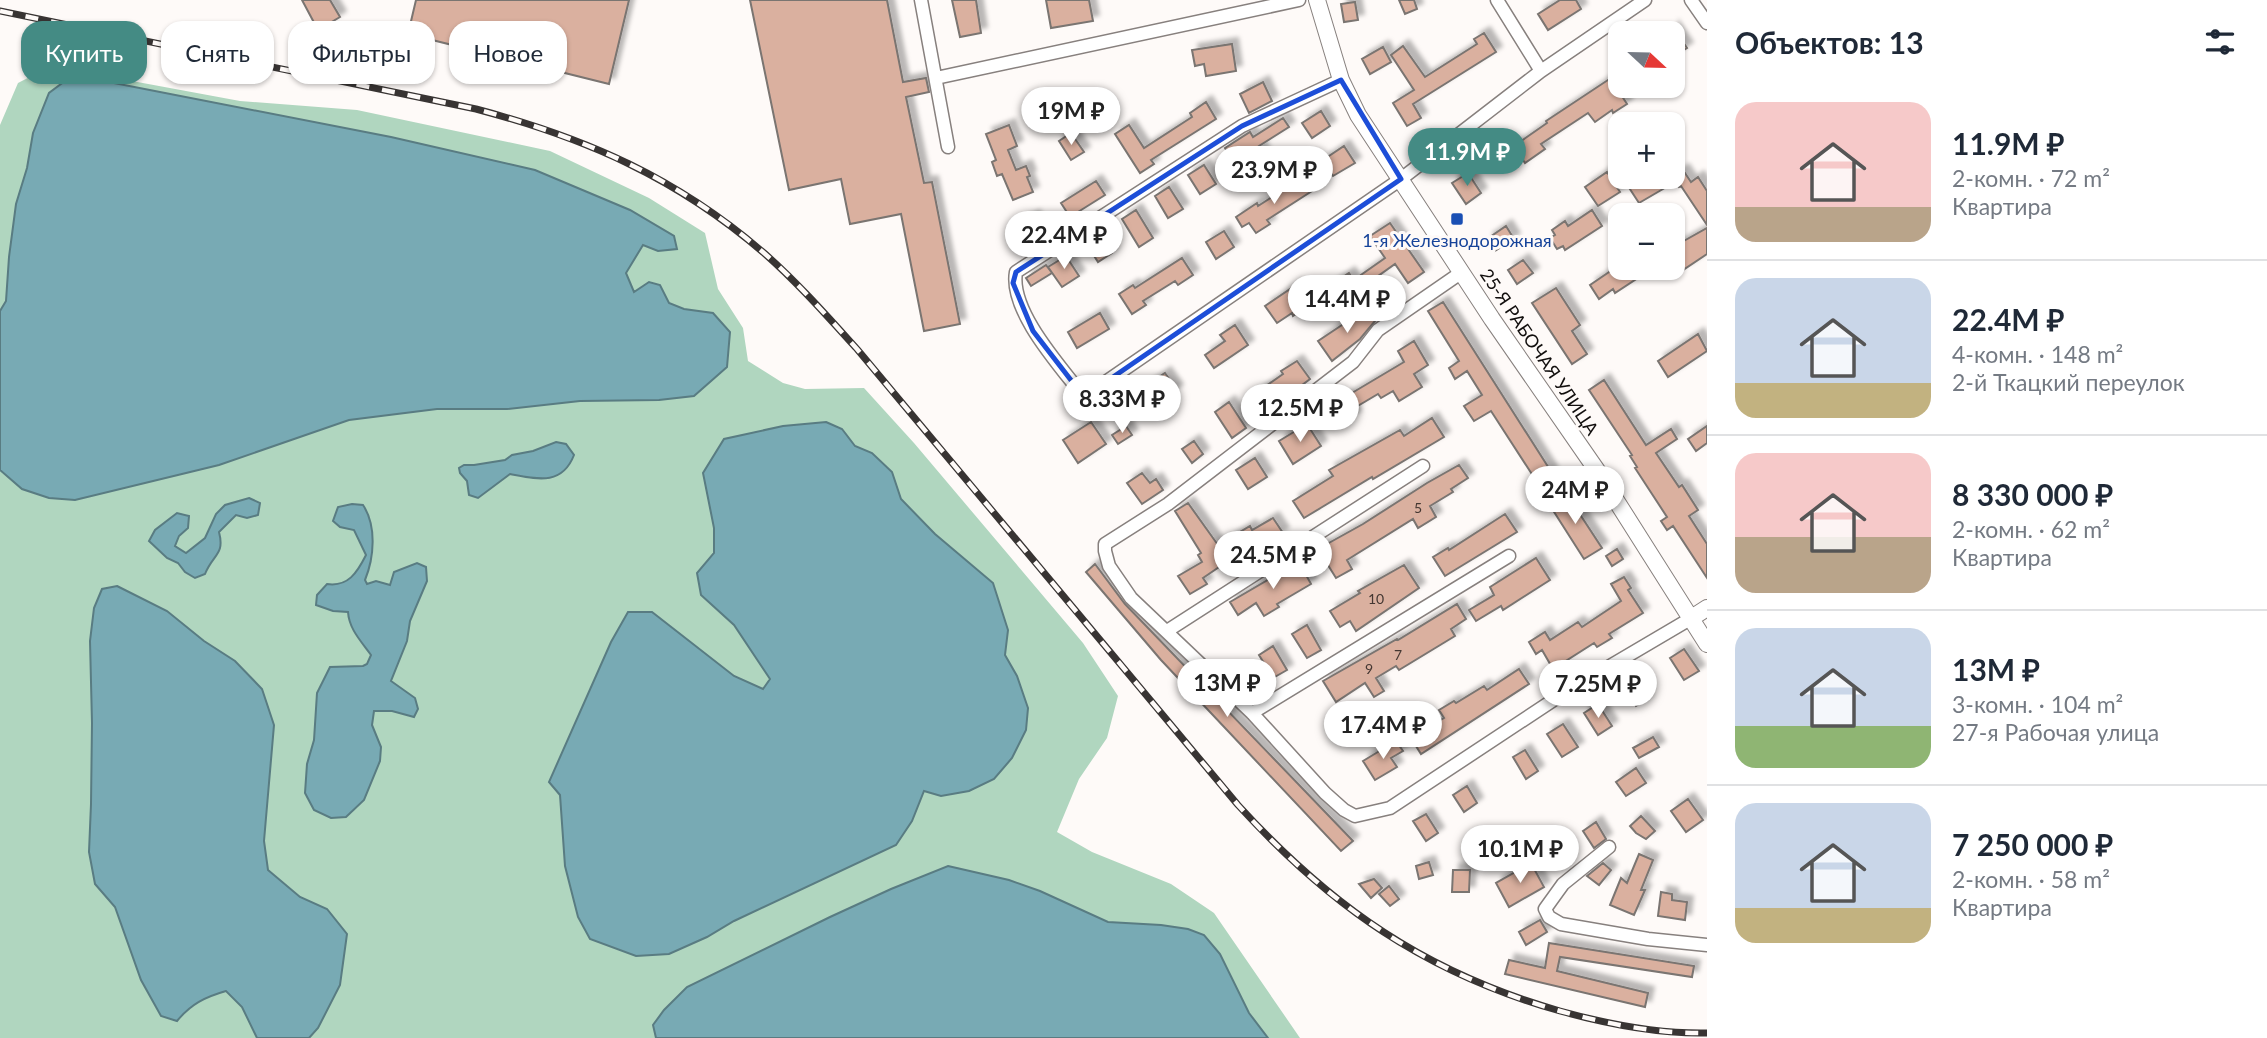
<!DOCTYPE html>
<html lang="ru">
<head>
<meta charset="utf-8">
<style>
	:root { --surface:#fff; --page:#f2f2f3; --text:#1f2937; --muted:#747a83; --line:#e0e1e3; --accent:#448b84 }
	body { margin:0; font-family:Lato,sans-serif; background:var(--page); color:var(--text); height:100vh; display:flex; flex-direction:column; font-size:26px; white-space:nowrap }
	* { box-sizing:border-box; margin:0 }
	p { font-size:23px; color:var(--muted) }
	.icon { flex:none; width:38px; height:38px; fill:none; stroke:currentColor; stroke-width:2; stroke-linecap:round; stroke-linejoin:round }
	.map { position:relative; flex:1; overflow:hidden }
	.drawer { display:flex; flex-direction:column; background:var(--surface); width:560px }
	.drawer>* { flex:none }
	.banner { position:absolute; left:21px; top:21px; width:665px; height:63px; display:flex; gap:14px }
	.needle { width:46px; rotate:112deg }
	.fabs { position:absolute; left:1608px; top:21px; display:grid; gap:14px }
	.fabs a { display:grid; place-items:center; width:77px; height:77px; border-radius:14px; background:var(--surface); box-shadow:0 2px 5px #0004; font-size:35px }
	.price { position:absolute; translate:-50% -60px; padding:0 16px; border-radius:24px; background:#fff; color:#222; font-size:23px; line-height:46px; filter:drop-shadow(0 2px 4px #0008) }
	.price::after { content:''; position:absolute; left:50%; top:42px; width:21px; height:16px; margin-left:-10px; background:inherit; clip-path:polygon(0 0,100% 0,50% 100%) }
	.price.on { background:var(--accent); color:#fff }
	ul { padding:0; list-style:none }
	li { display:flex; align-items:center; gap:21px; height:175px; padding:0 28px }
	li+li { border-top:2px solid var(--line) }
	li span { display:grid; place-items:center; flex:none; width:196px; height:140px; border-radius:21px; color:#555 }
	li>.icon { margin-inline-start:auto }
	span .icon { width:84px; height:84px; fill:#fffc; stroke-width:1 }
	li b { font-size:30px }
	h2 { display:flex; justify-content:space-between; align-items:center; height:84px; padding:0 28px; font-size:30px }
	.pill { padding:0 24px; border-radius:21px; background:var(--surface); box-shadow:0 2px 5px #0004; font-size:24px; line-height:63px }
	.pill.on { background:var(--accent); color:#fff }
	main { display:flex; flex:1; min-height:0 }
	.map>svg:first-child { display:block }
	.green { fill:#b0d6bf }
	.water { fill:#78aab4; stroke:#597c82; stroke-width:2 }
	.building { fill:#dab09f; stroke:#7a7471; stroke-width:2; filter:url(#shadow) }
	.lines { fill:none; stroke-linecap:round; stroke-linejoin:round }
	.street-casing { stroke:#87807e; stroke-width:15 }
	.secondary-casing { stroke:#87807e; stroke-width:18 }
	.street { stroke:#fff; stroke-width:12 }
	.secondary { stroke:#fff; stroke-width:16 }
	.rail-casing { stroke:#383433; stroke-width:7 }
	.rail { stroke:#fefaf8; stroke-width:4.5; stroke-dasharray:13; stroke-linecap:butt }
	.marked { fill:none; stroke:#1d4ed8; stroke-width:5; stroke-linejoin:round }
	.transit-dot { fill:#1a4fb4; stroke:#fefaf8; stroke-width:2.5 }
	.labels { text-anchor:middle; stroke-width:6; stroke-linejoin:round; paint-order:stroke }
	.number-label { font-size:14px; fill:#443732 }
	.transit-label { font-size:18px; fill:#164399; stroke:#fefaf8 }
	.street-label { font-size:18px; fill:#120f0e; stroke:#fefaf8 }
</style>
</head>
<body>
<main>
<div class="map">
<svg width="1707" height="1038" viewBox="0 0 1707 1038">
	<defs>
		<filter id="shadow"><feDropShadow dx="6" dy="-6" stdDeviation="2" flood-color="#0004"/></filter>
	</defs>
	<rect width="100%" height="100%" fill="#fefaf8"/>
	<path class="green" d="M51,66L240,101L357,110L550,151L649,198L705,233L718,289L743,328L748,361L783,383L805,389L864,388L914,443L1083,643L1118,696L1107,738L1079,779L1057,832L1092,852L1171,884L1214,913L1300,1038H0V125L18,83Z"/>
	<path class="water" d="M73,75L391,137L535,170L630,210L674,236L677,249L658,251L643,245L626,273L634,292L649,282L660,285L669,303L684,309L713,313L730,332L727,367L694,396L659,400L580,401L507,409H437L349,420L219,465L75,500L49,498L22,489L0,470V311L6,301L9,257L16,204L27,168L33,133L49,93Z
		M826,422L842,429L855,446L872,453L892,472L901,499L935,534L993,583L1008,630L1005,655L1017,676L1028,708L1026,730L1012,758L994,779L969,791L941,796L924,791L912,821L896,845L734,921L707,937L669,954L636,956L590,939L578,917L565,866L560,795L549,782L611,642L628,612H652L734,676L763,689L770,679L734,625L701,595L697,573L714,553V528L703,473L724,439L783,426Z
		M556,442L566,444L574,455C562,486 537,479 510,474L478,498L469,495L467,481L460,473L459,468L464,465H474L505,460L512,455L533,451Z
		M249,498L260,503L258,515L247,518L236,515L219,532C225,555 213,554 205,574L195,578L185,572L178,563L167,558L149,541L155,530L177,513L189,516L188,528L179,536L175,546L186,553L205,538L216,514L225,505Z
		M352,504L363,505C377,526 374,558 365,580L367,584L376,581L390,585L394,572L417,563L426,567L427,581L410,621L407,641L391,681L415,698L418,709L414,717L392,711H374L372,725L381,747L380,761L364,800L346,817L331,818L314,810L305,793L307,764L314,740L317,693L330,667L363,666L367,664L371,655C361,641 349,629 348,612L333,611L316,605L317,595L327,584C348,587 357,573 366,555L354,530L340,527L333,521L338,507Z
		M117,586L167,611L204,641L235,661L262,689L274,725L264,841L268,870L300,897L327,909L347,934L340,985L318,1028L309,1038H257L242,1007L226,991C205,997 191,1004 177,1021L161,1016L141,980L115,907L95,884L89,852L91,804L92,723L90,641L94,608L102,589Z
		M948,866L1009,880L1040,891L1108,922L1161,925L1188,929L1204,935L1220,954L1249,1013L1268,1038H656L653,1025L664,1010L687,987L830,917L891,889Z"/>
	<path class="building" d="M302,0H330L340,17L318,30Z
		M416,0H629L609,84L408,34Z
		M750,0H887L903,82L926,78L929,92L906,97L924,183L932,182L960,324L924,331L901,214L850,224L841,179L789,190Z
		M952,0H976L981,33L960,37Z
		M1046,0H1089L1093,21L1051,28Z
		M1399,0H1414L1417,9L1405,14Z
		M1560,0H1576L1581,9L1548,30L1538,14Z
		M1355,2L1358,20L1344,22L1341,4Z
		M1673,27L1687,48L1673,57Z
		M1484,33L1496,52L1413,104L1421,118L1407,126L1393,103L1414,90L1391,55L1403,46L1425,77L1477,44L1474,39Z
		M1232,44L1236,71L1206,76L1204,64L1195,66L1192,50Z
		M1383,47L1391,62L1370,74L1362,59Z
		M1620,72V86H1632L1620,93L1627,104L1613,113L1612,110L1595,122L1588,113L1541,144L1545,149L1525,163L1514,146L1547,123L1546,121Z
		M1263,82L1272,101L1249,113L1240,94Z
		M1206,102L1216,119L1151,160L1154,164L1140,173L1115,134L1129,125L1144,148L1192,117L1190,113Z
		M1321,111L1330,126L1312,138L1302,123Z
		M1283,118L1289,127L1259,146L1264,153L1238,169L1225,148L1250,132L1253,137Z
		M1009,125L1017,146L1008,150L1016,170L1026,166L1030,176L1027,177L1033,192L1013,200L1002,174L997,176L992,162L996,160L986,134Z
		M1071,133L1084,152L1071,160L1059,141Z
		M1344,146L1355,163L1333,176L1323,160Z
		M1204,165L1216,184L1200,194L1188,175Z
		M1683,170L1691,182L1698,177L1707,191V225L1681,186L1679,187L1675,182L1639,203L1626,183L1636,177H1641L1646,184L1656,177H1673Z
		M1607,172L1620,192L1598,206L1585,187Z
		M1468,173L1481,193L1466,204L1452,183Z
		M1303,177L1312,191L1267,220L1270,224L1256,233L1249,223L1242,227L1236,217L1257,203L1258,206Z
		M1096,181L1105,195L1070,217L1061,203Z
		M1169,187L1183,209L1168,218L1155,196Z
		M1136,210L1153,238L1139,247L1122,219Z
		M1592,210L1602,226L1565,250L1563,246L1557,249L1550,238L1555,235L1552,230L1565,221L1568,226Z
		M1034,216L1041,233L1029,237L1022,221Z
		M1390,223L1424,272L1408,283L1395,264L1364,286L1358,277L1385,258L1370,236Z
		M1506,226L1514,239L1495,251L1487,239Z
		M1707,228V254L1683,270L1673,254V247Z
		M1224,231L1234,247L1216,259L1206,242Z
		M1100,234L1112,253L1098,262L1086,243Z
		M1066,256L1079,276L1062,287L1048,267Z
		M1182,258L1193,275L1178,285L1175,281L1143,301L1146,305L1132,314L1119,294L1133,285L1135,288Z
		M1523,260L1533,273L1517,284L1508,270Z
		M1046,265L1052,273L1031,286L1026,278Z
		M1615,268H1653L1615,293L1613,289L1599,299L1590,285Z
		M1349,273L1358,286L1334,303L1325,289Z
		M1296,285L1309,305L1293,316L1292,313L1277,323L1265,306Z
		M1556,288L1580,325L1572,331L1587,354L1572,364L1532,303Z
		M1443,302L1552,473L1537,482L1491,411L1474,421L1464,406L1482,395L1467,371L1455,379L1449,368L1459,361L1428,311Z
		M1366,309L1375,321L1360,339L1332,361L1318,341Z
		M1100,313L1109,329L1077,348L1068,332Z
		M1235,325L1248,345L1214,368L1205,355L1225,341L1220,335Z
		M1698,334L1707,351L1668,377L1658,361Z
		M1414,341L1428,365L1414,374L1422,387L1399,401L1393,391L1381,398L1378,394L1351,410L1355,416L1336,427L1325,409L1404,362L1398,351Z
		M1297,361L1310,379L1265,413L1253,395L1283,374L1281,371Z
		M1165,373L1177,390L1149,409L1137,392Z
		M1604,380L1646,445L1671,429L1677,439L1656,453L1679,487L1682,485L1698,510L1689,516L1707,544V578L1673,526L1667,530L1661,521L1667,517L1635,468L1637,467L1630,456L1632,455L1589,390Z
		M1229,402L1246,428L1232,438L1215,412Z
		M1432,418L1444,437L1373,479L1372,477L1304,518L1293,501L1333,476L1329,470L1400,430L1404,436Z
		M1091,422L1106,444L1078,463L1063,440Z
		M1307,424L1321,446L1293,464L1279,441Z
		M1126,426L1132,435L1118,444L1112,435Z
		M1707,426V443L1696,451L1688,439Z
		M1194,441L1203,454L1192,463L1182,449Z
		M1255,458L1267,477L1248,489L1236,470Z
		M1459,465L1468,478L1451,489L1453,492L1430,506L1436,517L1418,528L1413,519L1347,560L1352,569L1336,578L1318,549L1363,524L1427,483Z
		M1142,473L1150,483L1156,479L1163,490L1142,504L1127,483Z
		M1566,493L1602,548L1584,559L1549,504Z
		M1188,503L1218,545L1250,526L1252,530L1273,518L1283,533L1271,540L1269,537L1225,563L1203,578L1207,584L1190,594L1178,576L1202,562L1198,555L1201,553L1175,511Z
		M1505,514L1517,532L1445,576L1433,557L1448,548L1449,550Z
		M1617,549L1623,559L1612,566L1606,556Z
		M1536,558L1550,580L1503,610L1501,606L1476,621L1469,610L1494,595L1490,587Z
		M1095,564L1125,604L1353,841L1341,851L1161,660L1086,572Z
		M1295,564L1302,575L1305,573L1311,584L1277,604L1279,607L1264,616L1256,603L1238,615L1230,602Z
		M1404,565L1419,588L1356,631L1350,621L1340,627L1330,611L1360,593L1358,591Z
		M1624,577L1631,588L1628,590L1643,613L1609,634L1612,638L1597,647L1594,643L1553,669L1542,650L1536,654L1529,642L1545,632L1550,640L1578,622L1582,627L1621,601L1611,584Z
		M1457,604L1466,619L1451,629L1455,636L1399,670L1396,666L1376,678L1384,691L1374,697L1365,683L1336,702L1323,681L1397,639L1398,640Z
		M1307,625L1321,650L1307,658L1292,634Z
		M1273,646L1287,670L1273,678L1259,655Z
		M1684,649L1699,671L1684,680L1670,658Z
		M1519,669L1529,684L1421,754L1411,738L1444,718L1439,710L1454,701L1456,703L1484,686L1487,690Z
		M1638,687L1646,700L1636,706L1628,693Z
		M1598,704L1612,726L1598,735L1584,713Z
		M1563,724L1578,747L1562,757L1547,734Z
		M1653,737L1659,747L1639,758L1633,748Z
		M1396,741L1403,751L1391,758L1397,767L1375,780L1363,761Z
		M1525,750L1538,771L1526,779L1513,757Z
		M1636,768L1646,783L1626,796L1616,782Z
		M1467,786L1477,803L1464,812L1453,795Z
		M1688,799L1703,820L1686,832L1671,811Z
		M1426,814L1438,833L1426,841L1413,821Z
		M1641,816L1655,831L1646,839L1636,833L1630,826Z
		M1596,822L1606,839L1594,848L1583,831Z
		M1639,854L1653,860L1641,890H1645L1634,915L1610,905L1621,878L1627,883Z
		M1429,862L1433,875L1419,879L1416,866Z
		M1531,863L1544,887L1509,907L1496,883Z
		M1603,863L1611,870L1599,885L1587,876Z
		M1453,870H1470L1469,892H1452Z
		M1374,879L1382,888L1371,898L1359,884Z
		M1389,886L1399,899L1390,906L1379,894Z
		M1661,892L1672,894V900L1687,902L1685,920L1658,916Z
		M1540,920L1547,932L1526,945L1519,932Z
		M1549,943L1694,966L1692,977L1560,957L1557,971L1648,993L1645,1007L1505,974L1509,960L1545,968Z"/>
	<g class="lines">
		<defs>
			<path id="street" d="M921,0L948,147
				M1497,0L1541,71
				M1691,0L1707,23
				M936,78L1299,0
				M1341,80L1242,126L1016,272C1009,311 1061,367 1084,397L1401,179L1541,71L1645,0
				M1462,272L1378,330L1353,362L1168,504L1105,544V551L1109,566L1131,598L1252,713L1325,793L1344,810L1355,816L1390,808L1561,695L1690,619
				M1167,631L1423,466
				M1252,713L1509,556
				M1609,847L1563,884L1545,909L1549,917L1561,924L1648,939L1707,945"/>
			<path id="secondary" d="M1317,0L1341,80L1358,115L1492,319L1598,472L1707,644
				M1690,619L1707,608"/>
		</defs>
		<use href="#street" class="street-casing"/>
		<use href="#secondary" class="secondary-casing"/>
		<use href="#street" class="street"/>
		<use href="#secondary" class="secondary"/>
		<defs>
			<path id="rail" d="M0,11L476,109C586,138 677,178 764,253C797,282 827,316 857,349L1238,805C1331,907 1426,973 1560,1011C1607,1024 1658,1034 1707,1033"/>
		</defs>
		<use href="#rail" class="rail-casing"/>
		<use href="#rail" class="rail"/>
	</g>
	<path class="marked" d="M1341,80L1401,179L1084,397L1033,331L1013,283L1016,272L1242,126Z"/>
	<rect class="transit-dot" x="1450" y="212" width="14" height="14" rx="3.5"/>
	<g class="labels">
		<g class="number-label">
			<text x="1418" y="513">5</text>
			<text x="1376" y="604">10</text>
			<text x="1398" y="660">7</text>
			<text x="1369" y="674">9</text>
		</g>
		<g class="transit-label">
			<text x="1457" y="247">1-я Железнодорожная</text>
		</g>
		<g class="street-label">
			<text transform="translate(1539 352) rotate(56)" y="6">25-Я РАБОЧАЯ УЛИЦА</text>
		</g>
	</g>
</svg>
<div class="fabs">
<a><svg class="needle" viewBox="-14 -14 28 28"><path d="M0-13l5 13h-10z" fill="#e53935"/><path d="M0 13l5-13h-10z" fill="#747a83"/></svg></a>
<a>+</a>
<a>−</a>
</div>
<b class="price" style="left:1071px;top:147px">19M ₽</b>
<b class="price on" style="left:1467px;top:188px">11.9M ₽</b>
<b class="price" style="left:1274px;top:206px">23.9M ₽</b>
<b class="price" style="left:1064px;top:271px">22.4M ₽</b>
<b class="price" style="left:1347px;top:335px">14.4M ₽</b>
<b class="price" style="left:1122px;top:435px">8.33M ₽</b>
<b class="price" style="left:1300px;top:444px">12.5M ₽</b>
<b class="price" style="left:1575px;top:526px">24M ₽</b>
<b class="price" style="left:1273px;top:591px">24.5M ₽</b>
<b class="price" style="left:1227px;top:719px">13M ₽</b>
<b class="price" style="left:1598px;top:720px">7.25M ₽</b>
<b class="price" style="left:1383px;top:761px">17.4M ₽</b>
<b class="price" style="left:1520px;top:885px">10.1M ₽</b>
<div class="banner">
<a class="pill on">Купить</a>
<a class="pill">Снять</a>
<a class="pill">Фильтры</a>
<a class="pill">Новое</a>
</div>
</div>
<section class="drawer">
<h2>Объектов: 13<svg class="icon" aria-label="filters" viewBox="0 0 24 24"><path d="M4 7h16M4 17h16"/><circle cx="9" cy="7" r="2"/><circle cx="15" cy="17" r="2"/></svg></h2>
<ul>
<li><span style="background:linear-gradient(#f6c9c9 75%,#b9a48a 0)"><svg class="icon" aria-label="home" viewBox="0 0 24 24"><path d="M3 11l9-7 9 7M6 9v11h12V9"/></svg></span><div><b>11.9M ₽</b><p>2-комн. · 72 m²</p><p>Квартира</p></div></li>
<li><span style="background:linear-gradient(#c9d6e8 75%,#c2b280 0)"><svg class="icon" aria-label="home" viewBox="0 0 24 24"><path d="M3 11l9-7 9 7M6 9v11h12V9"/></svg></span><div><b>22.4M ₽</b><p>4-комн. · 148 m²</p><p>2-й Ткацкий переулок</p></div></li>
<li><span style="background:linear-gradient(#f6c9c9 60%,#b9a48a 0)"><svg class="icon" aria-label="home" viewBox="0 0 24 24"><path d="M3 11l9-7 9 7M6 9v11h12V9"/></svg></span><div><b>8 330 000 ₽</b><p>2-комн. · 62 m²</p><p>Квартира</p></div></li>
<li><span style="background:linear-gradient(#c9d6e8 70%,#8fb573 0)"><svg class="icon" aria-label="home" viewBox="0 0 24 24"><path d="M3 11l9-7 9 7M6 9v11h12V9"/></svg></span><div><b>13M ₽</b><p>3-комн. · 104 m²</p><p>27-я Рабочая улица</p></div></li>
<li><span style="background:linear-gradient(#c9d6e8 75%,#c2b280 0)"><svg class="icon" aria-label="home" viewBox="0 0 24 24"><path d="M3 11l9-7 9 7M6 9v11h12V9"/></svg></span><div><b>7 250 000 ₽</b><p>2-комн. · 58 m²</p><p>Квартира</p></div></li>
</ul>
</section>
</main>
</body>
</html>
